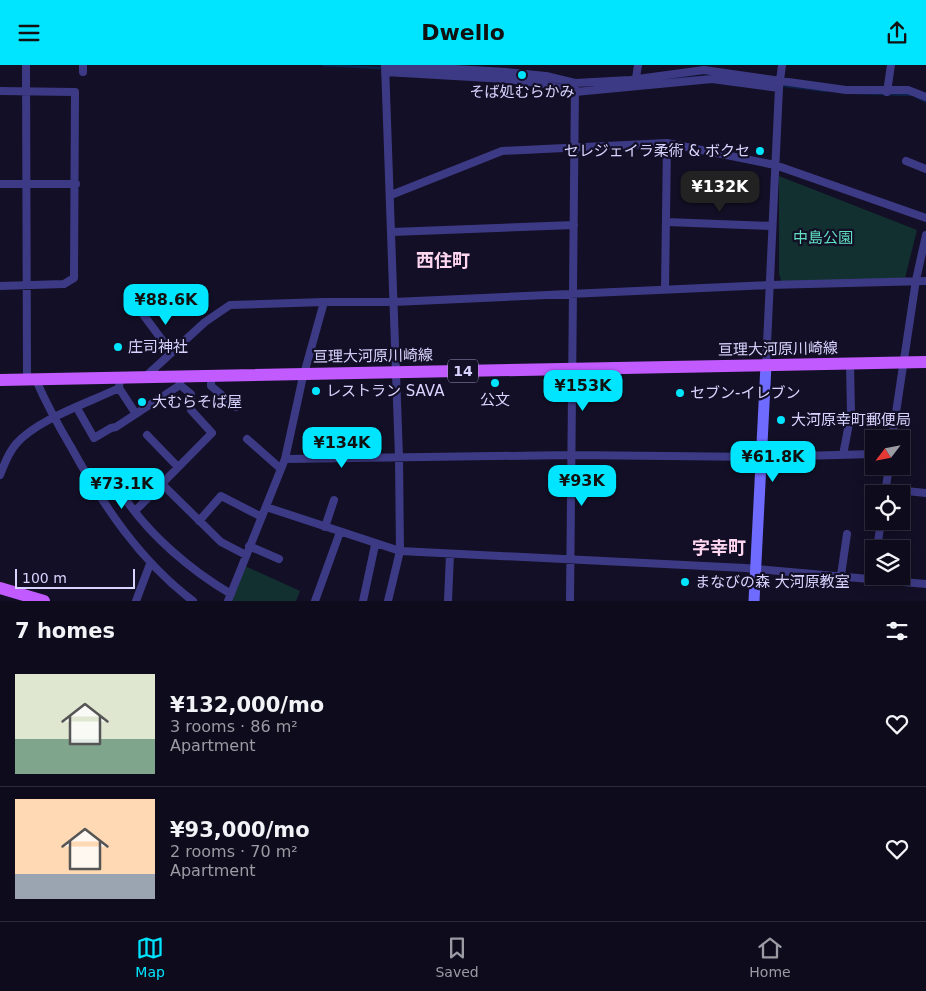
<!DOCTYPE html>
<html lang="en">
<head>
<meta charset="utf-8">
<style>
	:root { --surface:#0e0b1c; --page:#171425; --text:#f1f3f6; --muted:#9b9ba3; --line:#2e2b3b; --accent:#00e5ff }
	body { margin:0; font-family:"DejaVu Sans","Noto Sans JP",sans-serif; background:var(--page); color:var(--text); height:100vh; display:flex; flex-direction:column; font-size:19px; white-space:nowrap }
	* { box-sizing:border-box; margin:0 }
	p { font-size:16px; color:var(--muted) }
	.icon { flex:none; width:28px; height:28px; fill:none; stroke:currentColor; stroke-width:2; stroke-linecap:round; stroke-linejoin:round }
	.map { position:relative; height:536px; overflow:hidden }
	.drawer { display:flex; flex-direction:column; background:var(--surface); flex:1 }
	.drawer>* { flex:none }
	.needle { width:32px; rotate:238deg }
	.controls { position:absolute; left:865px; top:365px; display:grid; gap:10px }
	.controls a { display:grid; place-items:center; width:45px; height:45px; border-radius:0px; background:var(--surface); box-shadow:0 2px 12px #0003,0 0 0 1px var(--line); font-size:25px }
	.scale { position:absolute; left:15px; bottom:12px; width:120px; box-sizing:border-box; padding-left:5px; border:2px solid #d9d4ff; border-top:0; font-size:14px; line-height:18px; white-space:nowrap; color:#d9d4ff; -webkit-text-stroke:4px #130f26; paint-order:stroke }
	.price { position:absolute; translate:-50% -42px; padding:0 11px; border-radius:10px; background:var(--accent); color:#111; font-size:16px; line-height:32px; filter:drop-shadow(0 1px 2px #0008) }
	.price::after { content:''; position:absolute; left:50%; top:30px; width:15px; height:11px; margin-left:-8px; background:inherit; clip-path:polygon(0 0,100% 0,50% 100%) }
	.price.selected { background:#222; color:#fff }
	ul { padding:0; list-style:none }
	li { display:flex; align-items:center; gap:15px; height:125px; padding:0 15px }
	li+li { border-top:1px solid var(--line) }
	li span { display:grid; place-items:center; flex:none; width:140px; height:100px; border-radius:0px; color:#555 }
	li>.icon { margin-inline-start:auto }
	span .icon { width:60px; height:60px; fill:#fffc; stroke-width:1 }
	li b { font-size:21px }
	h2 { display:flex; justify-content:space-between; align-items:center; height:60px; padding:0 15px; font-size:21px }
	header { display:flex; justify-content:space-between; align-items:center; height:65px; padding:0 15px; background:var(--accent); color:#111; font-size:22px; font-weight:800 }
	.tabs { display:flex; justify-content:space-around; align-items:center; height:70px; border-top:1px solid var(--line); background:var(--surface); font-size:14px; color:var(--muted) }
	.tabs a { display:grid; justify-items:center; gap:2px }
	.tabs .selected { color:var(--accent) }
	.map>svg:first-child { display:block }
	.green { fill:#12302f }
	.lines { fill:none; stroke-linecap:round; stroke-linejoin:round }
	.stream { stroke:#0c2248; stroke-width:2.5 }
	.street { stroke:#3d3a85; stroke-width:8 }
	.secondary { stroke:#6f6bff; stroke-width:11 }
	.primary { stroke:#c25bff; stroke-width:12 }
	.poi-dot { fill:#00e5ff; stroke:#130f26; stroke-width:2 }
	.labels { text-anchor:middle; stroke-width:4.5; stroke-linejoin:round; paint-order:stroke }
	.shield { fill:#130f26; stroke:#9e99be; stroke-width:1 }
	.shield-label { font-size:14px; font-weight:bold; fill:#d9d4ff }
	.poi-label { font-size:15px; fill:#d9d4ff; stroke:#130f26; text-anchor:start }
	.park-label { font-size:15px; fill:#5fe0c0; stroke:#130f26 }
	.street-label { font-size:15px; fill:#d9d4ff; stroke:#130f26 }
	.quarter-label { font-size:18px; font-weight:bold; fill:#ffd6f0; stroke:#130f26 }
</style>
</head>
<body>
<header><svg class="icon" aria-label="menu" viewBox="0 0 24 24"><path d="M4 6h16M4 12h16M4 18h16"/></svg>Dwello<svg class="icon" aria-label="share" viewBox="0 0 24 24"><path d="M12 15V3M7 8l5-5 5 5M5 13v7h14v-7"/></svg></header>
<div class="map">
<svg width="926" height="536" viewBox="0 0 926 536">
	<rect width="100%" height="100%" fill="#130f26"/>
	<path class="green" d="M779,111L917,165L905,213L782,218L779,209Z
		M245,501L300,526L296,536H232Z"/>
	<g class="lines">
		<path class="stream" d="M323,0L380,3
			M647,16L714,11
			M785,21L826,26
			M852,28L911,30
			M916,32L926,37"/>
		<path class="street" d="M26,0L27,315
			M83,0V7
			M385,0L399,392L400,486L388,536
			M386,0L506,7L546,11L575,18L630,15L704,5L846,25H908L926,32
			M385,7L506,14L545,19L575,27L712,14L779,23
			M636,13L638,0
			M0,26L75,27L74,213L64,219L0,221
			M887,27L891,0
			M906,96L926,104
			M0,119H76
			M391,130L502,86L667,78L775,100L926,153
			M666,157L772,161
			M392,167L574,160
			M665,224L667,78
			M142,248L171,287
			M766,300L779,23L782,0
			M211,310V321L236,342
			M145,312L205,257L230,240L324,237
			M36,315C46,338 58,360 71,382C103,440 139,495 193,536
			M119,323L136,349
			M77,343L94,373L111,363L116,362L180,320V316
			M147,370L178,402
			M247,374L281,404
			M892,374L916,215L926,170
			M843,390L851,348L850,299
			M285,394L571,390L761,392L874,389
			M0,410C4,400 8,388 16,379C38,354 88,338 119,323L120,312
			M162,419L221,477L246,490
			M886,424L926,428
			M122,429C148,469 190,505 231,529
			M885,429L889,401
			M266,442L400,486L745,503L926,519
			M135,446L212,368L191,345V329L180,320
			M199,456L221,431L262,452
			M325,462L334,435
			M249,481L279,494
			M877,484L881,456
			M841,510L847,469
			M136,536L150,499
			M228,536L285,394L302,316L324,237H394L769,220L926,216
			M315,536L340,467
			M363,536L375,480
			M448,536L450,489
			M570,536L575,18"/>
		<path class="secondary" d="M754,536L766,300"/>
		<path class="primary" d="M0,315L926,297
			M0,523L44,536"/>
	</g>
	<g class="poi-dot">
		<circle cx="522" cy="10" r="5"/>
		<circle cx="760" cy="86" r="5"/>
		<circle cx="118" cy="282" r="5"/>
		<circle cx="495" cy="318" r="5"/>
		<circle cx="316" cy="326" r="5"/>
		<circle cx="680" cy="328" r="5"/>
		<circle cx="142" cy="337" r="5"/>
		<circle cx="781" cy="355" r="5"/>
		<circle cx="685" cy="517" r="5"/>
	</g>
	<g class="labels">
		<rect class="shield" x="448" y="294.5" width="30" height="23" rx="4"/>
		<g class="shield-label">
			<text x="463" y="311">14</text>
		</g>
		<g class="poi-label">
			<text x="522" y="32" text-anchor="middle">そば処むらかみ</text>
			<text x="750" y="91" text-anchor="end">セレジェイラ柔術 &amp; ボクセ</text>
			<text x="128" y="287">庄司神社</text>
			<text x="326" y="331">レストラン SAVA</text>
			<text x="690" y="333">セブン-イレブン</text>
			<text x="495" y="340" text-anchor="middle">公文</text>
			<text x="152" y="342">大むらそば屋</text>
			<text x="791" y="360">大河原幸町郵便局</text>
			<text x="695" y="522">まなびの森 大河原教室</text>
		</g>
		<g class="park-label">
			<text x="823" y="178">中島公園</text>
		</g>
		<g class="street-label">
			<text transform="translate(778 284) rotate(-1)" y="5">亘理大河原川崎線</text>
			<text transform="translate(373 291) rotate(-1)" y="5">亘理大河原川崎線</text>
		</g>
		<g class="quarter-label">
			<text x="443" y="202">西住町</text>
			<text x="719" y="489">字幸町</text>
		</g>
	</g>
</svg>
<div class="controls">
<a><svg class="needle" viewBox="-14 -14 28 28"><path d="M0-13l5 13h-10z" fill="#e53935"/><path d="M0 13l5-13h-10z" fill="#9b9ba3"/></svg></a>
<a><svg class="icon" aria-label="locate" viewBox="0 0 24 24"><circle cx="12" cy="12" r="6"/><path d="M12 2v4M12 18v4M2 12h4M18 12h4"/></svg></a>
<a><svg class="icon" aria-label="layers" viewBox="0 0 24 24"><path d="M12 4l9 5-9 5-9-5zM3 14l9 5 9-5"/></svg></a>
</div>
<div class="scale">100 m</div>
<b class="price selected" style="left:720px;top:148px">¥132K</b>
<b class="price" style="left:166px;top:261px">¥88.6K</b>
<b class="price" style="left:583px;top:347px">¥153K</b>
<b class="price" style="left:342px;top:404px">¥134K</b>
<b class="price" style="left:773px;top:418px">¥61.8K</b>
<b class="price" style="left:582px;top:442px">¥93K</b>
<b class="price" style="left:122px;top:445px">¥73.1K</b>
</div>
<section class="drawer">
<h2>7 homes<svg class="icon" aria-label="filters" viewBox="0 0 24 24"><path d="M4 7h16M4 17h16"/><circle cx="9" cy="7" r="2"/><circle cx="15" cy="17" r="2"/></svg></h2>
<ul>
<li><span style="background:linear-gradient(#dfe7d0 65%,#7fa58c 0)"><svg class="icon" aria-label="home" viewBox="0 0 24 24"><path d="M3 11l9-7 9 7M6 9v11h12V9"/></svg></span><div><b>¥132,000/mo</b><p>3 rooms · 86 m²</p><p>Apartment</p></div><svg class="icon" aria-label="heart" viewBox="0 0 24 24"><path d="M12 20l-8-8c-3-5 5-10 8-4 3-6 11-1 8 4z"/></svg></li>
<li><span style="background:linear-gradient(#ffd9b3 75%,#9aa5b1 0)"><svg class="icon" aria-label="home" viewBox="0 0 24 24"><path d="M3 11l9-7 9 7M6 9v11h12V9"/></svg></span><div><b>¥93,000/mo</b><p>2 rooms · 70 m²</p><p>Apartment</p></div><svg class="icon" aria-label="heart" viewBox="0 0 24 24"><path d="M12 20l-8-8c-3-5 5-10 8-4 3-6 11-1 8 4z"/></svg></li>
</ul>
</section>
<nav class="tabs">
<a class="selected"><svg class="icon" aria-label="map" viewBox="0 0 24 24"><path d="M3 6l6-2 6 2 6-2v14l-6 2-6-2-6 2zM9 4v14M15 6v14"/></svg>Map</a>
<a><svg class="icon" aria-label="saved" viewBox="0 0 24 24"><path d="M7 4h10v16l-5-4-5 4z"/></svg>Saved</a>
<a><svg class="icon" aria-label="home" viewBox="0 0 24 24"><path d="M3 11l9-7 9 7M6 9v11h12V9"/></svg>Home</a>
</nav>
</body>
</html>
